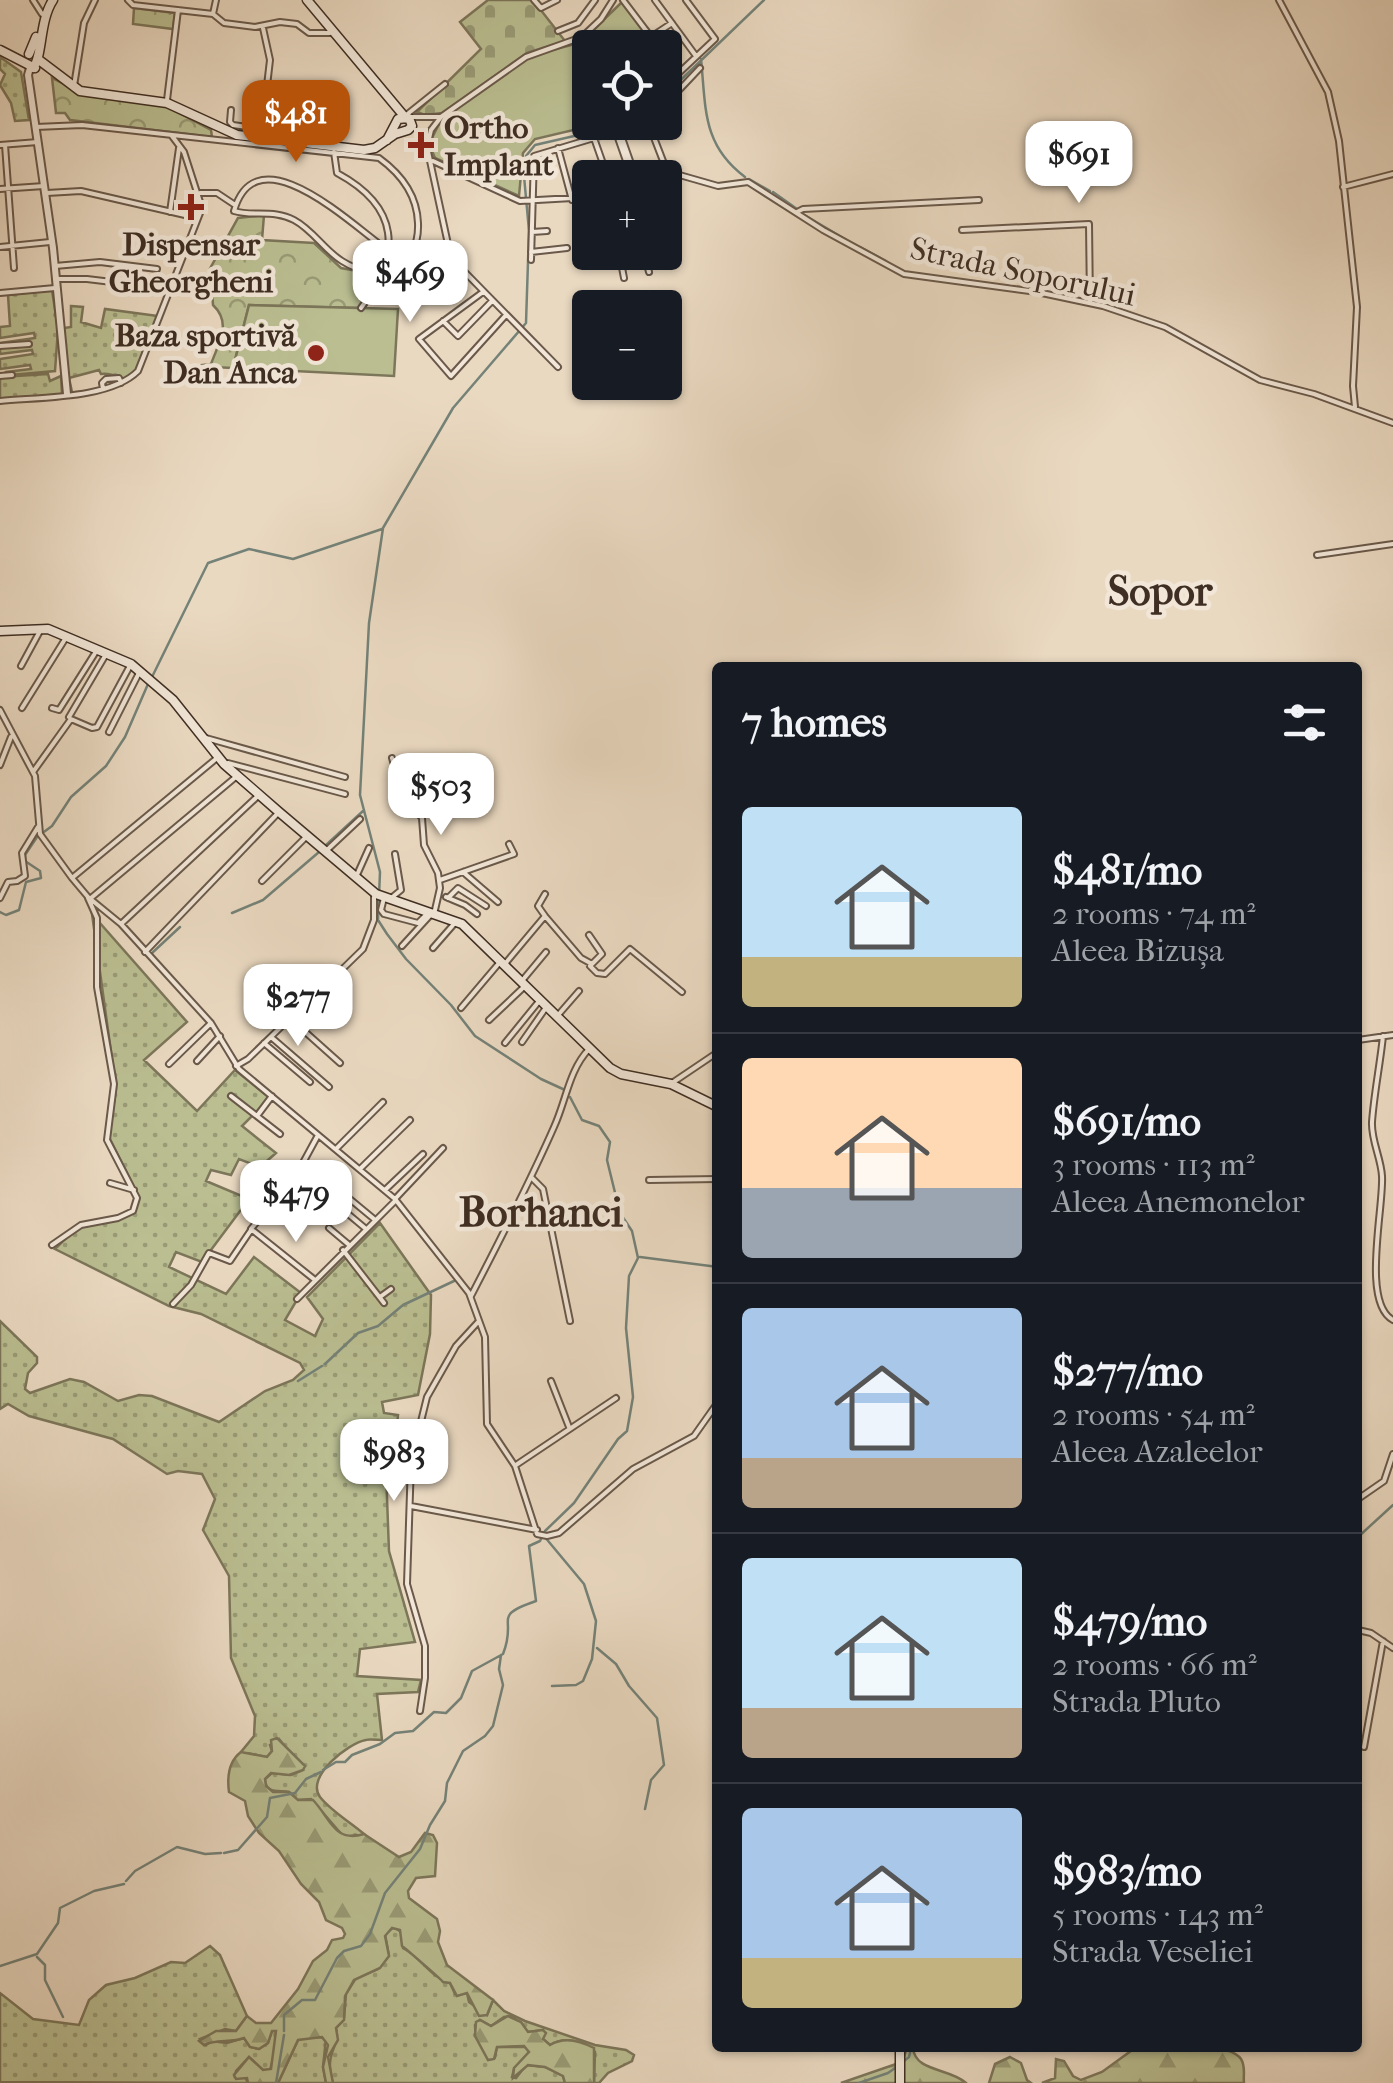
<!DOCTYPE html>
<html lang="en">
<head>
<meta charset="utf-8">
<style>
	:root { --surface:#171b24; --page:#20242c; --text:#f1f3f6; --muted:#9ea1a6; --line:#363941; --accent:#b45309 }
	body { margin:0; font-family:"IM FELL French Canon",serif; background:var(--page); color:var(--text); height:100vh; display:flex; flex-direction:column; font-size:38px; white-space:nowrap }
	* { box-sizing:border-box; margin:0 }
	p { font-size:32px; color:var(--muted) }
	.icon { flex:none; width:55px; height:55px; fill:none; stroke:currentColor; stroke-width:2; stroke-linecap:round; stroke-linejoin:round }
	.map { position:relative; flex:1; overflow:hidden }
	.drawer { position:absolute; left:712px; top:662px; width:650px; height:1390px; display:flex; flex-direction:column; background:var(--surface); border-radius:10px; box-shadow:0 2px 8px #0004 }
	.drawer>* { flex:none }
	.controls { position:absolute; left:572px; top:30px; display:grid; gap:20px }
	.controls a { display:grid; place-items:center; width:110px; height:110px; border-radius:10px; background:var(--surface); box-shadow:0 2px 8px #0004; font-size:50px }
	.price { position:absolute; translate:-50% -85px; padding:0 22px; border-radius:20px; background:#fff; color:#222; font-size:32px; line-height:65px; filter:drop-shadow(0 2px 5px #0008) }
	.price::after { content:''; position:absolute; left:50%; top:60px; width:30px; height:22px; margin-left:-15px; background:inherit; clip-path:polygon(0 0,100% 0,50% 100%) }
	.price.current { background:var(--accent); color:#fff }
	ul { padding:0; list-style:none }
	li { display:flex; align-items:center; gap:30px; height:250px; padding:0 30px }
	li+li { border-top:2px solid var(--line) }
	li span { display:grid; place-items:center; flex:none; width:280px; height:200px; border-radius:10px; color:#555 }
	li>.icon { margin-inline-start:auto }
	span .icon { width:120px; height:120px; fill:#fffc; stroke-width:1 }
	li b { font-size:42px }
	h2 { display:flex; justify-content:space-between; align-items:center; height:120px; padding:0 30px; font-size:42px }
	.map>svg:first-child { display:block }
	.grass { fill:url(#grass-dots); stroke:#7c765a; stroke-width:2.5 }
	.forest { fill:url(#forest-firs); stroke:#7c765a; stroke-width:2.5 }
	.cemetery { fill:url(#cemetery-stones); stroke:#7c765a; stroke-width:2.5 }
	.park { fill:url(#park-crowns); stroke:#7c765a; stroke-width:2.5 }
	.pitch { fill:#babe91; stroke:#7c765a; stroke-width:2.5 }
	.lines { fill:none; stroke-linecap:round; stroke-linejoin:round }
	.stream { stroke:#748278; stroke-width:2.5 }
	.minor-casing { stroke:#6a594a; stroke-width:8 }
	.tertiary-casing { stroke:#6a594a; stroke-width:10 }
	.secondary-casing { stroke:#3f2e23; stroke-width:11 }
	.minor { stroke:#f1e6d7; stroke-width:4 }
	.tertiary { stroke:#f1e6d7; stroke-width:6 }
	.secondary { stroke:#f1e6d7; stroke-width:8 }
	.poi-dot { fill:#8f2418; stroke:#f1e6d7; stroke-width:4 }
	.labels { text-anchor:middle; stroke-width:9; stroke-linejoin:round; paint-order:stroke }
	.poi-label { font-size:32px; font-weight:bold; fill:#3f2e23; stroke:#f1e6d7; text-anchor:start }
	.street-label { font-size:32px; fill:#3f2e23; stroke:#f1e6d7 }
	.district-label { font-size:42px; font-weight:bold; fill:#3f2e23; stroke:#f1e6d7 }
</style>
</head>
<body>
<div class="map">
<svg width="1393" height="2083" viewBox="0 0 1393 2083">
	<defs>
		<pattern id="grass-dots" width="8" height="8" patternUnits="userSpaceOnUse" patternTransform="scale(2.5)"><rect width="8" height="8" fill="#babe91"/><path d="M2 2h.1M6 6h.1" fill="none" stroke="#999b76" stroke-width="1.8" stroke-linecap="round"/></pattern>
		<pattern id="forest-firs" width="22" height="20" patternUnits="userSpaceOnUse" patternTransform="scale(2.5)"><rect width="22" height="20" fill="#babe91"/><path d="M5 1l3.5 6h-7zM16 11l3.5 6h-7z" fill="#999b76"/></pattern>
		<pattern id="cemetery-stones" width="16" height="16" patternUnits="userSpaceOnUse" patternTransform="scale(2.5)"><rect width="16" height="16" fill="#babe91"/><path d="M2 7V4a2 2 0 0 1 4 0v3zM10 15v-3a2 2 0 0 1 4 0v3z" fill="#999b76"/></pattern>
		<pattern id="park-crowns" width="20" height="18" patternUnits="userSpaceOnUse" patternTransform="scale(2.5)"><rect width="20" height="18" fill="#babe91"/><path d="M2 6a3 3 0 1 1 6 0M12 15a3 3 0 1 1 6 0" fill="none" stroke="#999b76"/></pattern>
	</defs>
	<rect width="100%" height="100%" fill="#ead9c1"/>
	<filter id="stains"><feTurbulence type="fractalNoise" baseFrequency=".002" numOctaves="4"/><feColorMatrix values="0 0 0 0 .2 0 0 0 0 .09 0 0 0 0 .02 0 0 0 .5 -.17"/></filter>
	<radialGradient id="worn" r=".72"><stop offset=".6" stop-color="#630" stop-opacity="0"/><stop offset="1" stop-color="#630" stop-opacity=".3"/></radialGradient>
	<path class="grass" d="M0,57L21,72L29,120L15,121L11,103L0,85L5,74L0,69Z
		M52,290L58,329L55,371L0,376L6,372L31,369L30,365L0,369V359L33,354L32,350L0,354V343L35,338L34,333L0,338V327L10,326L8,295Z
		M71,306L83,307L81,322L101,328L105,309L158,316L137,371L130,380C122,381 115,372 101,374L99,370L69,378L72,392L69,391L64,328L71,327Z
		M48,374L50,381L61,376L62,394L0,400V377Z
		M92,914L187,1022L144,1060L197,1111L235,1070L270,1098L242,1126L276,1153L260,1167L239,1159L231,1175L211,1170L206,1181L249,1199L202,1262L176,1252L169,1267L226,1294L254,1257L301,1293L285,1320L315,1336L323,1319L307,1297L380,1223L431,1295L430,1334L418,1395L382,1402L384,1413L398,1415L395,1446L386,1471L389,1551L415,1642L360,1649L357,1676L421,1680L418,1692L377,1694L382,1740C379,1740 368,1739 366,1740C348,1743 305,1777 320,1797C331,1811 350,1822 364,1834L344,1837L311,1799L297,1800L289,1792C279,1790 265,1794 265,1779L272,1773L291,1775L303,1770L279,1739L270,1745L272,1751L267,1757L241,1752L254,1736L255,1716L231,1658L229,1576L203,1530L215,1499L202,1474L178,1471L167,1474L113,1439L29,1416L8,1404L0,1409V1321L37,1357V1363L28,1373L25,1389L30,1393L70,1379L84,1382L118,1401L139,1395L152,1396L219,1422L265,1391L293,1380L304,1370L300,1363L201,1314L169,1306L55,1249C63,1242 70,1232 80,1228C103,1217 131,1229 139,1197L109,1137L116,1088Z
		M394,1927L401,1932L403,1948C419,1955 430,1977 450,1983L455,1994L467,1993L469,2002L487,2015L493,2000L504,2011L525,2021L595,2045L626,2050L634,2055L632,2061L608,2073L599,2083H594L595,2052C582,2039 563,2037 550,2045L543,2039V2030L528,2032L512,2016L504,2017L491,2026L480,2020L475,2025C475,2040 483,2048 495,2057L497,2047H526L529,2052L514,2069L512,2077L516,2078L526,2065L545,2067L563,2076L565,2083H333C323,2052 341,2047 336,2028L344,2018L346,1994L356,1978L378,1969L389,1956L385,1934Z
		M210,1946L220,1955L247,2016L236,2031L225,2029L200,2039L206,2045L211,2041L227,2043L244,2038L250,2047L259,2049L268,2043L272,2031H276V2048L270,2070H263L249,2057L236,2071L235,2077H245L248,2083L0,2082V1993L33,2019L79,2025L89,2000L106,1985L135,1978L171,1962L185,1963Z
		M320,2037L326,2039L323,2067L326,2083H278L299,2038Z"/>
	<path class="forest" d="M277,1738L305,1766L303,1770L289,1775L271,1773L265,1779L266,1786L273,1792H289L298,1800H313C331,1819 334,1843 364,1834L399,1857L411,1852L425,1833L433,1835L437,1843L435,1876L416,1878L408,1891L409,1898L437,1919L440,1931L438,1942L447,1965L493,2000L487,2015L479,2016L467,1993L457,1996L450,1983L443,1982C441,1979 405,1948 402,1946L400,1930L392,1928L385,1936L389,1956L380,1968L354,1980L345,1996L344,2020L336,2028L338,2040L328,2057L333,2083H326L323,2067L328,2045L322,2037L298,2040L278,2083H248L247,2078L236,2079L234,2075L249,2057L263,2070L271,2069L276,2031H272L268,2043L259,2049L250,2047L244,2038C231,2043 216,2039 204,2045L199,2041L216,2031H236L247,2016L256,2023H271L298,1989L313,1961L327,1950L332,1940L343,1938L345,1934L342,1928L326,1920L319,1902L301,1884L279,1851L259,1833L248,1816L245,1801L229,1792C227,1777 229,1761 241,1752L267,1757L272,1751L271,1740Z
		M508,2016L521,2022L528,2032L543,2030L546,2033L543,2039L550,2045C563,2037 577,2039 594,2048V2083H565L563,2076L545,2067L528,2065L513,2078L514,2068L529,2052L524,2046L497,2047L494,2059L488,2060L475,2036L476,2022L480,2020L491,2026Z
		M907,2048H913C915,2072 950,2068 966,2083H841L902,2062Z
		M1135,2048C1159,2047 1227,2040 1241,2059C1246,2067 1243,2074 1244,2083H1042L1055,2078L1056,2059L1064,2061L1073,2076L1081,2080L1102,2072Z
		M1010,2057L1021,2063L1027,2080L1031,2083H989L995,2064Z"/>
	<path class="cemetery" d="M488,0H533L565,41L527,53L442,113L425,115L417,112L481,49L460,22Z"/>
	<path class="park" d="M134,8L175,13L173,29L133,24Z
		M52,78L88,96L166,106L211,130L212,137L70,120L65,113H56Z
		M264,215L262,240L314,243L341,268L385,276L390,293L371,298L365,307L357,308L249,305L233,368L212,367L185,372L187,367L211,364C219,342 232,323 213,305L211,275L207,274L238,218Z"/>
	<path class="pitch" d="M621,3L624,4L648,37L631,47L590,48V122L603,123L535,139L523,153L519,196L435,158L429,144L441,120L462,104L530,56L571,45L587,36Z
		M249,305L398,309L394,376L233,368Z"/>
	<g class="lines">
		<path class="stream" d="M701,59C706,108 702,145 745,177
			M665,95L764,0
			M749,179L770,191
			M773,192L797,209
			M801,213L855,245
			M860,247L886,261
			M888,263L903,271
			M152,677L208,563L249,549L293,559L382,529
			M325,846L363,811
			M0,912L6,915L19,910L26,882L41,878L40,871L25,861V855L37,837L52,826L71,797L106,766L125,737L148,684
			M232,913L263,900L319,852
			M152,953L180,927
			M565,1090L541,1079L475,1036L451,1005L406,959L387,934L378,920L380,872L360,795L369,623L383,528L453,408L526,323L529,231L524,176L526,156L535,145L635,122
			M640,1257L718,1267
			M325,1364L358,1333L378,1326L403,1305L454,1281
			M298,1381L322,1366
			M544,1536L584,1584L596,1621L592,1659L583,1681L576,1685L552,1686
			M1358,1537L1393,1505
			M597,1648L616,1664L629,1686L657,1718L664,1765L651,1780L645,1809
			M323,1770L336,1762H345L352,1755L380,1744L395,1733L413,1731L434,1712L446,1713L461,1698L472,1671L503,1654C518,1617 490,1617 536,1601L529,1546L540,1541L545,1531L574,1503L618,1439L627,1431L633,1397L626,1328L629,1276L638,1258L632,1231L620,1213L607,1160L610,1142L599,1126L582,1120L570,1097
			M224,1853L238,1850L267,1817L270,1798L295,1793L306,1779L321,1772
			M126,1881L135,1871L177,1847L205,1854L221,1853
			M37,1957L45,1965V1980L63,2017
			M0,1966L37,1954L58,1923L60,1908L94,1891L124,1884
			M284,2031V2015L302,2000H315L337,1958L344,1951L361,1946L370,1934L385,1893L420,1849L430,1825L445,1801L447,1783L463,1751L485,1736L493,1726L503,1685L499,1669L501,1655
			M904,2061L909,2057L911,2048
			M276,2083L284,2035
			M859,2083L888,2073L898,2066"/>
		<defs>
			<path id="minor" d="M33,0L42,14
				M128,0L133,5L213,14L224,23L255,27L280,22L297,24L309,33H330
				M534,0L541,8L557,0
				M623,0L651,37
				M655,0L696,56
				M1279,0L1328,92L1339,141L1357,307L1353,386L1355,407
				M213,14L216,0
				M558,31L578,23L595,0
				M634,48L672,23
				M665,49L679,35
				M74,86L84,23L95,0
				M665,86L715,39L686,0
				M167,100L178,10
				M665,105L700,68
				M231,110L230,122L233,125L262,129
				M405,116L445,84
				M409,117H441L526,57L582,37L601,19L613,0
				M441,117L431,130L427,147L451,258L558,367
				M648,122L668,174
				M36,127L82,125L379,158C401,174 417,195 418,223C420,269 378,284 342,261C324,250 313,230 294,220C274,209 253,217 234,211C257,129 358,231 389,251
				M621,135L636,178
				M261,137L270,60L263,28
				M594,138L608,178
				M618,138L632,178
				M0,145L38,142
				M5,145L14,268
				M558,148L572,200
				M334,152L337,173C400,207 402,253 361,308
				M433,161L520,201L590,197
				M648,178L676,174L718,186L748,182L823,230L904,274L1037,292L1103,306L1165,327L1260,380L1314,394L1393,423
				M1343,187L1393,174
				M0,189L44,186
				M47,193L81,191L198,218
				M200,193H217L235,205
				M170,212L179,148
				M797,212L803,209L979,200
				M962,230L1089,224L1090,303
				M532,232L547,231
				M0,247L50,242
				M531,252L567,248
				M619,252L624,278
				M644,252L649,272
				M531,260L534,156L647,122
				M55,266L100,262L157,269
				M384,275L392,276L451,258
				M56,279H87L170,289
				M483,292L419,339L451,376L506,315
				M0,293L55,288
				M443,321L458,336L492,301
				M0,346L29,344
				M0,376L12,375
				M103,389L102,383L106,379L119,378L121,383
				M0,401C41,397 110,399 138,371L202,208L184,152L172,136
				M1317,555L1393,544
				M21,666L40,631
				M22,708L67,636
				M52,708L59,710L97,650
				M0,710L35,776L40,834L72,878L88,897L121,924L211,1023L239,1069L395,1199L469,1293L485,1337L487,1424L515,1466L537,1534L547,1536L559,1533L633,1469L694,1436L718,1402
				M69,717L105,656
				M109,732L140,671
				M206,738L345,777
				M392,758L403,796L422,818L424,845L438,873L440,888L435,910L402,946
				M228,763L345,794
				M0,765L11,737
				M33,772L71,719L92,728L97,727L131,664
				M327,850L360,819
				M463,872L498,902
				M356,877L369,848
				M72,878L217,758
				M440,880L514,854L509,844
				M262,881L307,836
				M545,894L538,906L545,916
				M446,897L465,905L477,914
				M0,898L8,882L17,881L25,876L22,853L38,827
				M91,898L237,776
				M384,898L381,910L384,914L418,923L429,912
				M448,898L458,888L486,906
				M390,899L401,890L395,854
				M121,924L259,795
				M433,948L454,924
				M145,952L279,812
				M504,965L545,916L581,958L592,964L602,954L589,935
				M590,966L597,973L605,974L630,949L682,992
				M521,982L546,952
				M461,1008L500,962
				M559,1014L579,991
				M489,1020L525,986
				M282,1026L288,1020L293,1021L340,1063
				M1383,1036C1380,1065 1374,1094 1372,1122C1371,1140 1381,1158 1382,1176C1384,1207 1361,1303 1393,1320
				M271,1037L329,1087
				M1358,1040L1393,1035
				M522,1042L545,1009
				M264,1043L310,1082
				M505,1043L540,1000
				M197,1061L220,1036
				M169,1064L211,1023
				M236,1066L248,1059L282,1026L284,1017L321,990L363,949L374,920V897
				M672,1083L718,1052
				M231,1096L280,1134
				M257,1116L272,1096
				M336,1149L383,1102
				M304,1161L374,1219
				M360,1169L410,1120
				M298,1172L366,1229
				M531,1177L543,1189L570,1321
				M649,1180L718,1179
				M110,1183L134,1190
				M292,1183L315,1202
				M385,1190L423,1154
				M395,1199L443,1148
				M329,1228L348,1244
				M52,1245L81,1225L118,1218L133,1211L137,1198L107,1140L114,1084L97,987V918L88,898
				M343,1250L384,1303
				M315,1280L251,1229L298,1172L317,1137
				M471,1296C500,1240 529,1184 554,1127C566,1101 569,1070 589,1049
				M380,1297L391,1289
				M297,1299L396,1200
				M173,1304L191,1285L209,1253L230,1261L251,1230
				M551,1381L569,1427
				M516,1465L616,1398
				M1358,1499L1384,1481L1393,1454
				M411,1506L537,1530
				M1358,1630L1371,1633L1393,1648
				M420,1711L425,1678V1646L407,1584L411,1462L427,1397L456,1346L479,1321
				M1364,1747L1383,1641"/>
			<path id="tertiary" d="M30,68L28,75L53,248L67,394"/>
			<path id="secondary" d="M307,0L404,116
				M0,50L35,68
				M29,54L36,37
				M39,60L80,91L167,103L237,135L364,150L375,148L395,134L408,130L412,126L409,118L398,119L387,140
				M33,68C43,56 39,21 53,0
				M0,631L48,629L131,664L173,700L224,764L279,812L376,894L462,924L610,1068L621,1074L671,1084L718,1107
				M900,2048V2083"/>
		</defs>
		<use href="#minor" class="minor-casing"/>
		<use href="#tertiary" class="tertiary-casing"/>
		<use href="#secondary" class="secondary-casing"/>
		<use href="#minor" class="minor"/>
		<use href="#tertiary" class="tertiary"/>
		<use href="#secondary" class="secondary"/>
	</g>
	<g class="poi-dot">
		<path d="M416 130h10v10h10v10h-10v10h-10v-10h-10v-10h10z"/>
		<path d="M186 192h10v10h10v10h-10v10h-10v-10h-10v-10h10z"/>
		<circle cx="316" cy="353" r="10"/>
	</g>
	<g class="labels">
		<g class="poi-label">
			<text x="444" y="138">Ortho<tspan x="444" dy="37">Implant</tspan></text>
			<text x="191" y="255" text-anchor="middle">Dispensar<tspan x="191" dy="37">Gheorgheni</tspan></text>
			<text x="296" y="346" text-anchor="end">Baza sportivă<tspan x="296" dy="37">Dan Anca</tspan></text>
		</g>
		<g class="street-label">
			<text transform="translate(1023 271) rotate(12)" y="11">Strada Soporului</text>
		</g>
		<g class="district-label">
			<text x="1160" y="605">Sopor</text>
			<text x="541" y="1226">Borhanci</text>
		</g>
	</g>
	<rect width="100%" height="100%" filter="url(#stains)"/>
	<rect width="100%" height="100%" fill="url(#worn)"/>
</svg>
<div class="controls">
<a><svg class="icon" aria-label="locate" viewBox="0 0 24 24"><circle cx="12" cy="12" r="6"/><path d="M12 2v4M12 18v4M2 12h4M18 12h4"/></svg></a>
<a>+</a>
<a>−</a>
</div>
<b class="price current" style="left:296px;top:165px">$481</b>
<b class="price" style="left:1079px;top:206px">$691</b>
<b class="price" style="left:410px;top:325px">$469</b>
<b class="price" style="left:441px;top:838px">$503</b>
<b class="price" style="left:298px;top:1049px">$277</b>
<b class="price" style="left:296px;top:1245px">$479</b>
<b class="price" style="left:394px;top:1504px">$983</b>
<section class="drawer">
<h2>7 homes<svg class="icon" aria-label="filters" viewBox="0 0 24 24"><path d="M4 7h16M4 17h16"/><circle cx="9" cy="7" r="2"/><circle cx="15" cy="17" r="2"/></svg></h2>
<ul>
<li><span style="background:linear-gradient(#bfe0f5 75%,#c2b280 0)"><svg class="icon" aria-label="home" viewBox="0 0 24 24"><path d="M3 11l9-7 9 7M6 9v11h12V9"/></svg></span><div><b>$481/mo</b><p>2 rooms · 74 m²</p><p>Aleea Bizușa</p></div></li>
<li><span style="background:linear-gradient(#ffd9b3 65%,#9aa5b1 0)"><svg class="icon" aria-label="home" viewBox="0 0 24 24"><path d="M3 11l9-7 9 7M6 9v11h12V9"/></svg></span><div><b>$691/mo</b><p>3 rooms · 113 m²</p><p>Aleea Anemonelor</p></div></li>
<li><span style="background:linear-gradient(#a9c7e8 75%,#b9a48a 0)"><svg class="icon" aria-label="home" viewBox="0 0 24 24"><path d="M3 11l9-7 9 7M6 9v11h12V9"/></svg></span><div><b>$277/mo</b><p>2 rooms · 54 m²</p><p>Aleea Azaleelor</p></div></li>
<li><span style="background:linear-gradient(#bfe0f5 75%,#b9a48a 0)"><svg class="icon" aria-label="home" viewBox="0 0 24 24"><path d="M3 11l9-7 9 7M6 9v11h12V9"/></svg></span><div><b>$479/mo</b><p>2 rooms · 66 m²</p><p>Strada Pluto</p></div></li>
<li><span style="background:linear-gradient(#a9c7e8 75%,#c2b280 0)"><svg class="icon" aria-label="home" viewBox="0 0 24 24"><path d="M3 11l9-7 9 7M6 9v11h12V9"/></svg></span><div><b>$983/mo</b><p>5 rooms · 143 m²</p><p>Strada Veseliei</p></div></li>
</ul>
</section>
</div>
</body>
</html>
